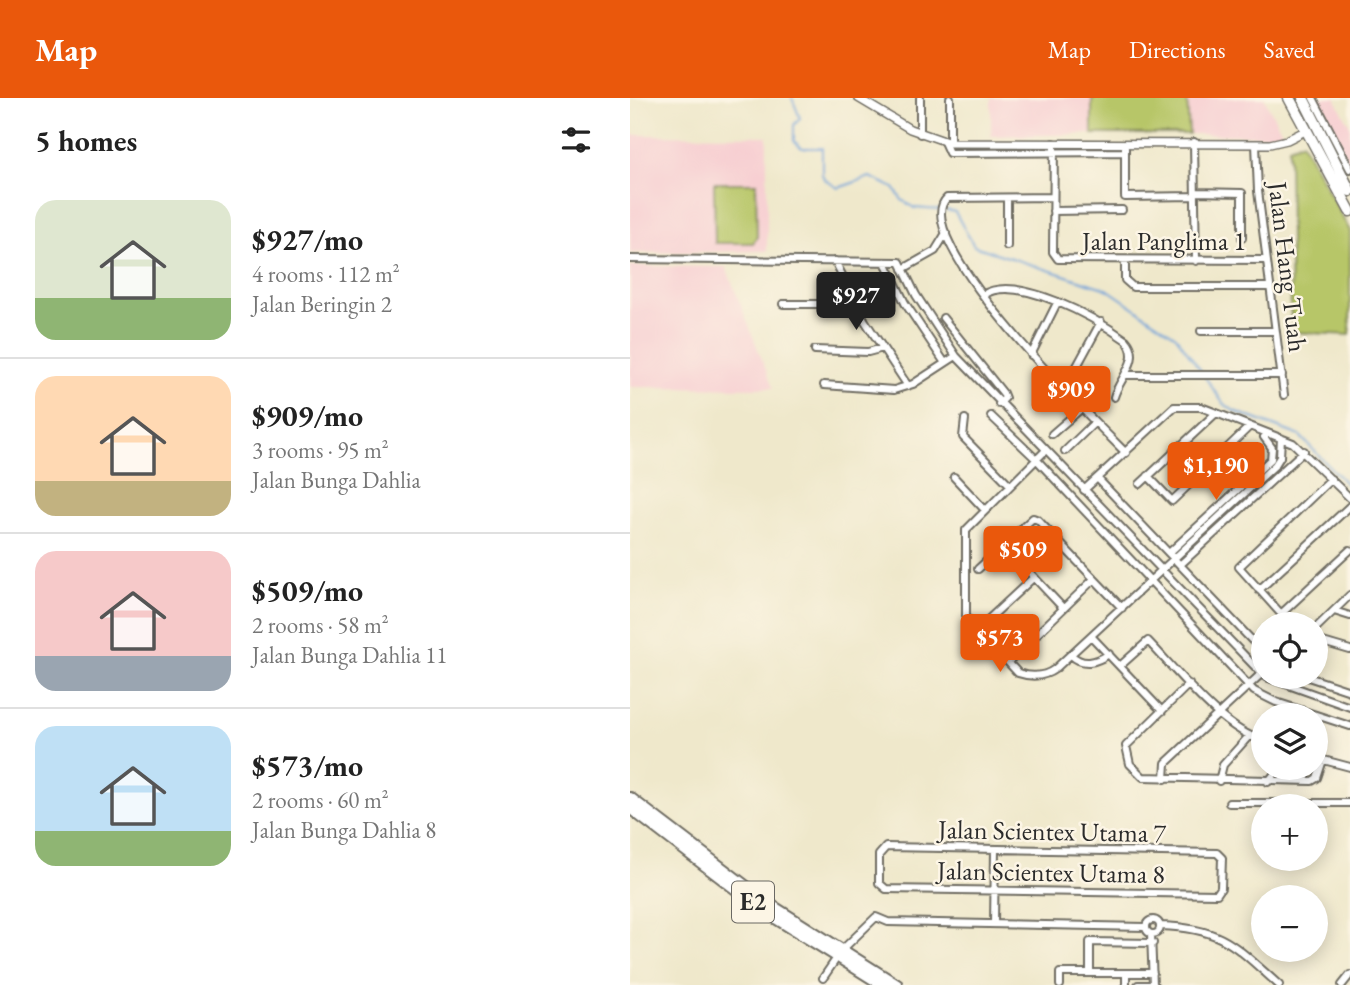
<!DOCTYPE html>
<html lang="en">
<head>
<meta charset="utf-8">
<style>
	:root { --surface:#fff; --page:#f2f2f2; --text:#222; --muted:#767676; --line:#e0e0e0; --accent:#ea580c }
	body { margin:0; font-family:"EB Garamond",serif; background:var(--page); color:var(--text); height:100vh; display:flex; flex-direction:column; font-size:26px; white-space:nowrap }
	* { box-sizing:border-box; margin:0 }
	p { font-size:23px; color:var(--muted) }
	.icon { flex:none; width:38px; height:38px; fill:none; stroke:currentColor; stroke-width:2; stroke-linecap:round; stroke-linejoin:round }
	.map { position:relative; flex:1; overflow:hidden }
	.panel { display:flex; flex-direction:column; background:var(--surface); width:630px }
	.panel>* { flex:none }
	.controls { position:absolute; left:621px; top:514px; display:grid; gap:14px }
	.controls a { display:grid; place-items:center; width:77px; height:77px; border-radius:50%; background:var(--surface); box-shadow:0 4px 18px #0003; font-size:35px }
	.price { position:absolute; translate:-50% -60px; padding:0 16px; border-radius:7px; background:var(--accent); color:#fff; font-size:23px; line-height:46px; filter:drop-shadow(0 2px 4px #0008) }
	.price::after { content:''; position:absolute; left:50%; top:42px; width:21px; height:16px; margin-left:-10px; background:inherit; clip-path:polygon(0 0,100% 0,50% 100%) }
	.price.current { background:#222; color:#fff }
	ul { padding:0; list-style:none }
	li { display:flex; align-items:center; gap:21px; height:175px; padding:0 35px }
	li+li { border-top:2px solid var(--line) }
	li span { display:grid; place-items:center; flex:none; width:196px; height:140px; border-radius:21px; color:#555 }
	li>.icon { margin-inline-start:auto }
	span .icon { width:84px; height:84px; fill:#fffc; stroke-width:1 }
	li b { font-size:30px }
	h2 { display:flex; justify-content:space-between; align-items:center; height:84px; padding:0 35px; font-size:30px }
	header { display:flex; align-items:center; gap:42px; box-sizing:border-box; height:98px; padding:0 35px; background:var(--accent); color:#fff }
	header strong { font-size:33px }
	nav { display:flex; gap:38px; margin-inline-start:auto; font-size:24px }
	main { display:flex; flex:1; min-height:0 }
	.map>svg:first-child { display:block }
	.built { fill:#f7cfd2 }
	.green { fill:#b7c668; stroke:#71784a; stroke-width:2 }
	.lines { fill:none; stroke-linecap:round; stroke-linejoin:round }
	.stream { stroke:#6da1d9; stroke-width:2 }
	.minor-casing { stroke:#706d63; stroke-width:10 }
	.tertiary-casing { stroke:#706d63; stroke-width:10 }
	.trunk-casing { stroke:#706d63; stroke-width:13 }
	.motorway-casing { stroke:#706d63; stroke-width:14 }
	.minor { stroke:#fff; stroke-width:6 }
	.tertiary { stroke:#fff; stroke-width:7 }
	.trunk { stroke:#fff; stroke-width:10 }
	.motorway { stroke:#fff; stroke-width:10 }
	.labels { text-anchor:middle; stroke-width:5; stroke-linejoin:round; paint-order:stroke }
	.shield { fill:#fcf5e5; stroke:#6a6863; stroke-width:2 }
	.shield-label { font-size:24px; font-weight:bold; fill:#2b2b2b }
	.street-label { font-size:26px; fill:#2b2b2b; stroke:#fcf5e5 }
</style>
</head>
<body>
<header>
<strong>Map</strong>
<nav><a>Map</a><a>Directions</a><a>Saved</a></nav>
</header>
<main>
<section class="panel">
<h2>5 homes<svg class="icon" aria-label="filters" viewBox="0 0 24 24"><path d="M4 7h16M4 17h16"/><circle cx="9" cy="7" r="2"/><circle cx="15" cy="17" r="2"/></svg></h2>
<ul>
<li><span style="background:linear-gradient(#dfe7d0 70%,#8fb573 0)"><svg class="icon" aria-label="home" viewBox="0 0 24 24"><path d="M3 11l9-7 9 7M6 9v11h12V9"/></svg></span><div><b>$927/mo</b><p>4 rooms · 112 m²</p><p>Jalan Beringin 2</p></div></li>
<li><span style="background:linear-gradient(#ffd9b3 75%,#c2b280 0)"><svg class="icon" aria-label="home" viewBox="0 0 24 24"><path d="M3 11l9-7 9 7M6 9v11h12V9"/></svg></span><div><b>$909/mo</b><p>3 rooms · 95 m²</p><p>Jalan Bunga Dahlia</p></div></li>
<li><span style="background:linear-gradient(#f6c9c9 75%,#9aa5b1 0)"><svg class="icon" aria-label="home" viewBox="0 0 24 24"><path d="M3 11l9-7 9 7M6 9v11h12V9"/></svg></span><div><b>$509/mo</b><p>2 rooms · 58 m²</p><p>Jalan Bunga Dahlia 11</p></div></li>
<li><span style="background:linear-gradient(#bfe0f5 75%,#8fb573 0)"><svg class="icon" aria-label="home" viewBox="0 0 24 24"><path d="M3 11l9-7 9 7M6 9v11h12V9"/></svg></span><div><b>$573/mo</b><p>2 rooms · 60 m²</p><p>Jalan Bunga Dahlia 8</p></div></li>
</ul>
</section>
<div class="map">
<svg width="720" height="887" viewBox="0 0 720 887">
	<rect width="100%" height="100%" fill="#fcf5e5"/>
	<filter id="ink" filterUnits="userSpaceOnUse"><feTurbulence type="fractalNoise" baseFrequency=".0143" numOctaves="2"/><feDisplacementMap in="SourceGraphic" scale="14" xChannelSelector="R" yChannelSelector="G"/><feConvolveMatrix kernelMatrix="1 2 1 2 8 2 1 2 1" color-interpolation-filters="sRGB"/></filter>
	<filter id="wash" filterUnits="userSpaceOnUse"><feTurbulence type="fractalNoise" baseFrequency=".00686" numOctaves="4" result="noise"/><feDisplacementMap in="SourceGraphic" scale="28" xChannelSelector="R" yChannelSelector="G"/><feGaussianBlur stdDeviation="1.57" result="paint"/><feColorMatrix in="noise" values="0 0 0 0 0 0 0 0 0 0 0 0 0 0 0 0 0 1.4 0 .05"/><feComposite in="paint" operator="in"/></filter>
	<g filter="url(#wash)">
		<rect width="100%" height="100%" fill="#efe8cb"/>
		<path class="built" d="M361,0H462V36L361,38Z
			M557,0H634L654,38L559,36Z
			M685,0H705L720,28V67Z
			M0,37L137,38V153L0,155Z
			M0,168L96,169L143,290L0,289Z"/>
		<path class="green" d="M462,0H557L559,36H462Z
			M672,44L720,133V237L661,234L659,49Z
			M84,85H126L127,140L123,145H85Z"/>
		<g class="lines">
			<path class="stream" d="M162,0L170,20L164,27V43L172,50H192V76L194,81L208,90L240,79L264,90L272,102L284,110L310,112
				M316,112L325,114L344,148L477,191L546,238L572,274
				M575,279L593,305L604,313L670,338L720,390"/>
		</g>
	</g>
	<g filter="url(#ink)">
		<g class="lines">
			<defs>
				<path id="minor" d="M320,0V45
					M683,0L720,71
					M290,36V0
					M314,44L319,55L495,54
					M564,44L566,163
					M424,45L423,154L428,161L636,162
					M626,46L628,93L654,297
					M495,50V99L565,98
					M565,94L612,95V140
					M423,99L317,100C275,139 467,326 496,355
					M377,100V148
					M423,113L492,112
					M0,161L270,164L286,197L326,258L634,578
					M495,162V182L503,189H639
					M205,163L235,223L278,288
					M255,164L275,205L315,265
					M273,171L305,153L316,135
					M353,197C387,175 467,221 496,242C513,261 489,280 484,299
					M153,206H205L225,201
					M313,220L373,295L375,300L369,306
					M571,233H645
					M185,252L238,254L253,250
					M401,257L427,205
					M495,277H652
					M194,287L264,292L283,286L326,258
					M434,292L471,224
					M361,318L406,361L624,593L646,604L720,628
					M335,321L333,339L380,387
					M422,336L452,310
					M415,353L336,432V519L388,575C400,579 414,579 425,571L645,367L650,359L651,340
					M435,353L465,324
					M518,378L542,403L619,329
					M324,379L355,412
					M468,381L634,555
					M510,386L586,315
					M454,392L544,309H571L663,345L720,400
					M374,447L433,510
					M539,455L641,361L642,350L634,339L637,336
					M551,466L674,353
					M348,471L403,420L408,422L492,510
					M629,492L720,408
					M704,513L720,518
					M651,516L720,452
					M661,527L609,469L701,381
					M686,530L720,497
					M347,532L404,479
					M461,538L532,613
					M686,542L720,552
					M441,557C453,568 465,565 479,556
					M378,564L463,482
					M490,568L518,543C549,575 591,631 634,643
					M636,579L720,609
					M678,579L720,593
					M559,586L496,648L500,666L513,679L682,683L687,680L693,662
					M686,660L720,669
					M535,681L536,665L631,576
					M589,683L593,667L619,638
					M638,684L649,670
					M599,705H720
					M256,749L587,755L592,760L591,790L587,796L256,791L249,785V757Z
					M516 829a7 7 0 1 1 14 0a7 7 0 1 1-14 0Z
					M364,826L365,751
					M531,828C593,830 605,848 649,887
					M521,836L523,887
					M214,850L246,819L258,824L515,829
					M460,875V844L523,845
					M193,880L204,864
					M430,887V875H523
					M496,887V875
					M508,887H524
					M712,887L720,877"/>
				<path id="tertiary" d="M228,0L280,31L320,45L640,46L657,42L675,33"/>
				<path id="trunk" d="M659,0L720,113
					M673,0L720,93"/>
				<path id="motorway" d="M0,700L139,806L267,887
					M0,710L136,814L253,887"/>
			</defs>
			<use href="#minor" class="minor-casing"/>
			<use href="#tertiary" class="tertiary-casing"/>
			<use href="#trunk" class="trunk-casing"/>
			<use href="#motorway" class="motorway-casing"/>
			<use href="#minor" class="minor"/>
			<use href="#tertiary" class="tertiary"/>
			<use href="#trunk" class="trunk"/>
			<use href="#motorway" class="motorway"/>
		</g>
	</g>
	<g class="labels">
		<rect class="shield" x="102" y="783.5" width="42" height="41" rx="5"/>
		<g class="shield-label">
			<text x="123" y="812">E2</text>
		</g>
		<g class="street-label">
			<text x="534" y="152">Jalan Panglima 1</text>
			<text transform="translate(658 169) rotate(83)" y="9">Jalan Hang Tuah</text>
			<text transform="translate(422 733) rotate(1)" y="9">Jalan Scientex Utama 7</text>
			<text transform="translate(421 774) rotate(1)" y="9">Jalan Scientex Utama 8</text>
		</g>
	</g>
</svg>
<div class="controls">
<a><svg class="icon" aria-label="locate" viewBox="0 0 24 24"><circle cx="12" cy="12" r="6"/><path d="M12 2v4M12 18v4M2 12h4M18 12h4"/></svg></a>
<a><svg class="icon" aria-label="layers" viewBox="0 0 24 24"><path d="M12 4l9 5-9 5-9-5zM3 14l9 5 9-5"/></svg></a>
<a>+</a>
<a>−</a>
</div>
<b class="price current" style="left:226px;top:234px">$927</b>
<b class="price" style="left:441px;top:328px">$909</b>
<b class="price" style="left:586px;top:404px">$1,190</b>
<b class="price" style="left:393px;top:488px">$509</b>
<b class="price" style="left:370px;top:576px">$573</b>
</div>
</main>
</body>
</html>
